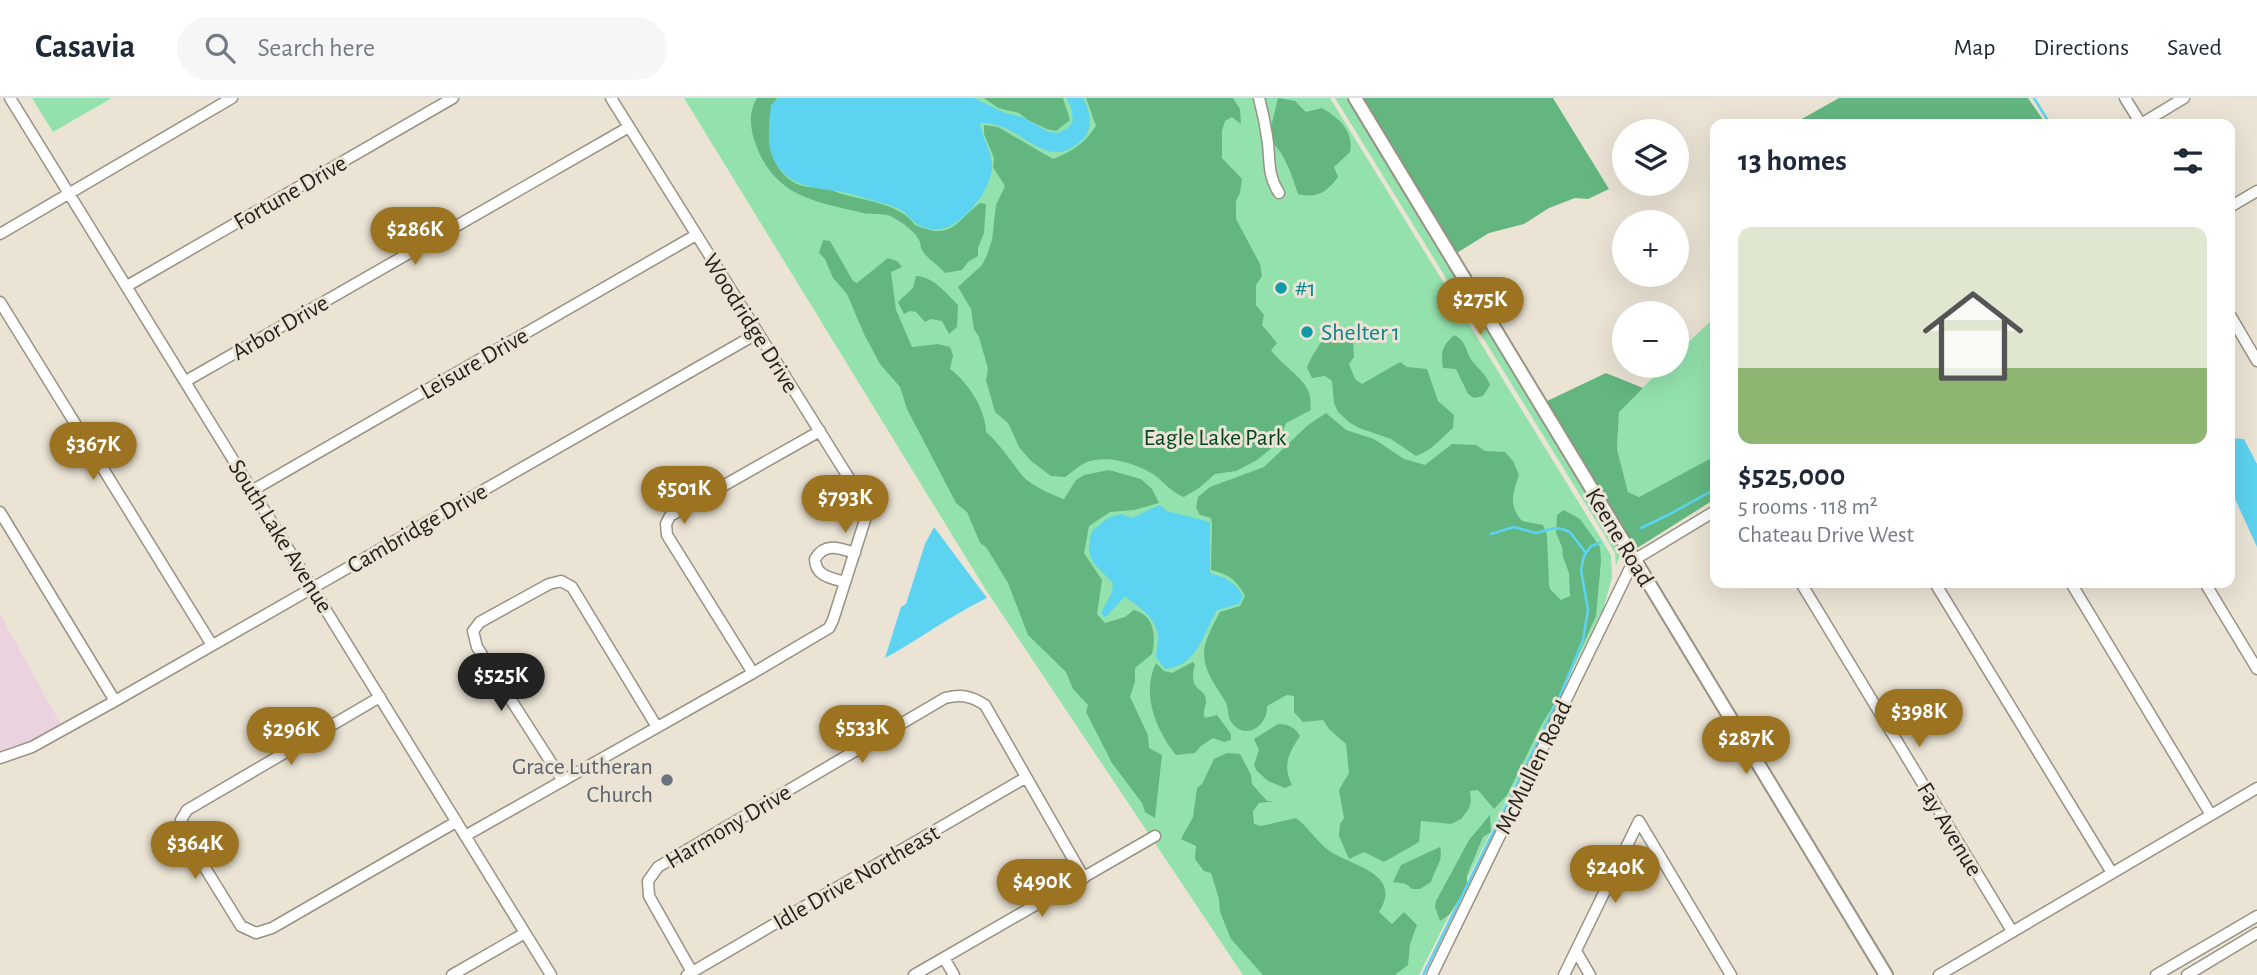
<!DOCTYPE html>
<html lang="en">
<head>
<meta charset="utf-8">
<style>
	:root { --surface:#fff; --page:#f6f6f7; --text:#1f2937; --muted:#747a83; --line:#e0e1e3; --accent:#9c7321 }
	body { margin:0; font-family:"Alegreya Sans",sans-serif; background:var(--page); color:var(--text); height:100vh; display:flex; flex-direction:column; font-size:26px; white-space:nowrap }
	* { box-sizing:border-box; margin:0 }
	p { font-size:23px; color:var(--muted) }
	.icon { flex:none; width:38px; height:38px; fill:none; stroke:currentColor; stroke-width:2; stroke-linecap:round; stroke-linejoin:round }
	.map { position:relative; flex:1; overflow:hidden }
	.sheet { position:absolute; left:1710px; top:21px; width:525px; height:469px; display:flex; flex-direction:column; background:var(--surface); border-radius:14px; box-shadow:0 7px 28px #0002 }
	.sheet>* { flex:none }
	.controls { position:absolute; left:1612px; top:21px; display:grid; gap:14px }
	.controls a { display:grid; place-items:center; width:77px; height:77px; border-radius:50%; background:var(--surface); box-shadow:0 7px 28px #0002; font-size:35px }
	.price { position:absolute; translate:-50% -60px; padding:0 16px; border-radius:24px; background:var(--accent); color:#fff; font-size:23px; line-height:46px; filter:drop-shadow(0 2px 4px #0008) }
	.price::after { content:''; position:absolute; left:50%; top:42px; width:21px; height:16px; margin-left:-10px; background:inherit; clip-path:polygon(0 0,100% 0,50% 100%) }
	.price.on { background:#222; color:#fff }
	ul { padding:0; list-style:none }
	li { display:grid; align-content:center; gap:14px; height:371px; padding:0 28px }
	li span { display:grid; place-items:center; height:217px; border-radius:14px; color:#555 }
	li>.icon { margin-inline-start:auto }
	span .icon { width:126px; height:126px; fill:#fffc; stroke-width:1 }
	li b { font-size:30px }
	h2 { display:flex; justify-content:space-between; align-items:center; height:84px; padding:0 28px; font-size:30px }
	header { display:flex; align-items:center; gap:42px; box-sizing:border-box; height:98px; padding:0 35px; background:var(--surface); border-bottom:2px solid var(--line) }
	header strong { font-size:33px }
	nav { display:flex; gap:38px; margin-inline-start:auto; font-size:24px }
	.search { width:490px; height:63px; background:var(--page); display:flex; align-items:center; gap:18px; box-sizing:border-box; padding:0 24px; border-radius:38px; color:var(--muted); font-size:26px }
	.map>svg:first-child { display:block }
	.commercial { fill:#ead3de }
	.green { fill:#93e2ad }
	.forest { fill:#63b680 }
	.water { fill:#5cd3f0 }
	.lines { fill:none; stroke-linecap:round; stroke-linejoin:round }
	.stream { stroke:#5cd3f0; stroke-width:2.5 }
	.minor-casing { stroke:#989284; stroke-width:13 }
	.major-casing { stroke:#989284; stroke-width:16 }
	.minor { stroke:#fff; stroke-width:10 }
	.major { stroke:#fff; stroke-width:12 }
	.culture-dot { fill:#0f9aa8; stroke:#ebe4d5; stroke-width:2.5 }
	.worship-dot { fill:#6b7280; stroke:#ebe4d5; stroke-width:2.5 }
	.labels { text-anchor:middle; stroke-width:6; stroke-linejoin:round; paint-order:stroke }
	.street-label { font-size:24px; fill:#25221d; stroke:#ebe4d5 }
	.culture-label { font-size:24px; fill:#0d838f; stroke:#ebe4d5; text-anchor:start }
	.park-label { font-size:24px; fill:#014523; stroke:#ebe4d5 }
	.worship-label { font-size:24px; fill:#5b616d; stroke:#ebe4d5; text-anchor:end }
</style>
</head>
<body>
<header>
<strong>Casavia</strong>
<div class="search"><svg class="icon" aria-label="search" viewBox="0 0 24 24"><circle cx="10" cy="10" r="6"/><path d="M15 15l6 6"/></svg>Search here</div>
<nav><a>Map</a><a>Directions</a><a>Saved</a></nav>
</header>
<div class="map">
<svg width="2257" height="877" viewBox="0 0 2257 877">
	<rect width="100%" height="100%" fill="#ebe4d5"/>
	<path class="commercial" d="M0,516L61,627L30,644L0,655Z"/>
	<path class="green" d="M32,0H112L53,34Z
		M684,0H1330L1611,457L1612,479L1604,509L1419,877H1243L984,489Z
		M1335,0H1349L1626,457L1618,461L1616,468L1615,455L1604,436Z
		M1715,219V358L1639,399L1628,394L1617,351L1619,313L1665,268H1676L1677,255Z"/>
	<path class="forest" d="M757,0H777C770,9 769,23 769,35C767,55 780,80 800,87C807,90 814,89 822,89C829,90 835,94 842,96C866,103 901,106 915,127C953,143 955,124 980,105L986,106L984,135L978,150V158L968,164L962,172L945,175C939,167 927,161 922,152C920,149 921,145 919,142C915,133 899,122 890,118C882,115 871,117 863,115C816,104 775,99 756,47C750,32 748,14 757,0Z
		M984,0H1063L1070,22L1056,33L1047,31L1028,22L1019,15L998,10Z
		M1086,0H1233L1240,11L1241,26L1232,19L1225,23L1222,33V60L1242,81L1240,95L1236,103V121L1260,166L1262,178L1256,187V207L1264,217L1262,227L1277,245L1271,252C1280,266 1305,280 1309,295C1311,300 1310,307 1311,312L1286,325L1279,344L1257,362L1236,373L1215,376L1199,390L1184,399C1171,394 1164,384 1153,376C1135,365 1103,355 1083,366C1077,369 1071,375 1065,379L1051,378L1031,363L1019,349L1008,325L995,314L986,282L988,271L979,239L974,231L971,211L958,189L982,167L987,157L992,142L996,107L1005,88L993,69L994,60L984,36V27L998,29L1053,61C1073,53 1084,46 1096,28Z
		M1278,0L1295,3L1306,14L1322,10C1339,20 1354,33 1350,54L1334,69L1338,79C1327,94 1317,101 1298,96C1292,78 1286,58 1272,44L1271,29Z
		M1361,0H1553L1609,91L1588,101L1575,100L1549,110L1524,126L1489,135L1455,156Z
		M1839,0H2028L2046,26H1793Z
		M823,142L830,143L853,183L857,185L888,160L897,163L902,169L891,174L896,212L912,249L938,246L950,249L953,257L950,271C968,284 986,312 986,334C1001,347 1009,361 1021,376C1028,386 1052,397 1064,401L1076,382L1084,377L1109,372L1141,381L1152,391L1159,405L1134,412L1110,414L1089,428L1084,455L1102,482L1097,516L1105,525L1125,519L1134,512C1155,518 1156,538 1152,556L1135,570V584L1130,599L1148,637L1149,650L1162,657L1155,720L1145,714L1142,705L1112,665L1086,614L1088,607L1073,591L1066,574L1028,537L1008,485L986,449L980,445L967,414L956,405L907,311L900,289L880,266L864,236L847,196L833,180L825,161L819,155Z
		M916,178C934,179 946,195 958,207L957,229L949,236L942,223L931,221L925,224L916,214L910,213L904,216L898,204L913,190Z
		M1335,226L1353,242L1354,259L1349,266L1355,281L1362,286L1400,264L1407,269L1427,271L1438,303L1454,317L1453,330C1439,342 1434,351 1416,358L1391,341L1359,330L1349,324L1338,314L1334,305L1332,283L1325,278L1312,280L1307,270C1311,258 1318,250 1324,239L1318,231Z
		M1454,237C1468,244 1465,254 1473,264C1480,273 1486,276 1490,287L1483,298L1474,300L1468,296L1456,271L1443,270C1440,254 1443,247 1454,237Z
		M1606,275L1643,290L1619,314L1617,351L1628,394L1639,399L1715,358V401L1634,452L1545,304Z
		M1326,315L1346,332L1374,341L1404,361L1425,367L1452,346L1476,347L1485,353L1505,354L1513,363L1519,377C1513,395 1508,407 1522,423L1543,427L1547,437L1549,487L1550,491L1561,502L1570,498L1569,475L1563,459L1562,449L1556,435L1557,417L1564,412L1580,421L1600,449L1601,463L1596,518L1561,595L1542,626L1507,697L1494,711L1478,692L1470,693L1471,704L1468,712L1461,721L1451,726L1421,723L1419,744L1384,764L1364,754L1349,761L1339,738L1340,726L1344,720L1339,692L1349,675L1346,646L1329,631L1323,622L1303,624L1294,614V598L1287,597L1267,608C1268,628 1246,643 1232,625C1227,619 1229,611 1226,605C1217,588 1204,575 1204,555C1204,543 1214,525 1220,514L1240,508L1245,498C1237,482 1228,476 1211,472L1212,427L1211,420L1200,417L1196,410L1198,399L1210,389L1264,369L1308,327Z
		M1193,564L1195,567C1187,596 1206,588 1206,603C1206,610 1202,612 1205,620L1217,617L1231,636V642L1224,644L1213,640L1201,648L1195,655L1176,657C1156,632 1141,596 1156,565L1164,573L1172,575Z
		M1278,626C1288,626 1295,629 1300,638C1289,655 1282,667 1292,687L1285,690L1268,683L1257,673L1254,667L1259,652L1254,641Z
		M1227,655L1240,656L1251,677L1252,686L1267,703H1275L1259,705L1253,713L1254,726L1261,728L1296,720C1308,729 1315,741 1327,751C1350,769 1404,774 1379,814L1392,826L1404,814L1417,827L1410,846L1408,867L1395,877H1263L1231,841L1220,814L1219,801L1211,775L1204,773L1195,761L1196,748L1181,741L1193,719L1197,690L1202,686L1214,661Z
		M1490,717L1491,734L1483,739L1467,777V789L1450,816L1440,823L1435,809L1436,803L1469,742Z
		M1440,749C1444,762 1434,772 1431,784L1420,791H1412L1406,786L1393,784L1401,767Z"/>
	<path class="water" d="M779,0H974L1005,15L1022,19L1049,34L1058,35L1068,30L1073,23L1071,9L1066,0H1083C1090,13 1094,29 1083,41C1045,79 1022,22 980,25C982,40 993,55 992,71C990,85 982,99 973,109C959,125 940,140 917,126C910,122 906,113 897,110C885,105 873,103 861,99C835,89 802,95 782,73C764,54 769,30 771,7Z
		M2230,340L2244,341L2257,366V449L2230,390Z
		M1159,407L1167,413L1210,424V475C1225,480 1236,483 1243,499L1239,506L1217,512C1203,535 1198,568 1165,571L1156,559C1156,552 1159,543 1158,537C1155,518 1138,509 1125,498L1107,518L1104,519L1101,515L1112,494L1113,485C1096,466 1083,463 1092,433L1108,420L1121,416L1132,420Z
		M934,429L987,500C951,517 920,541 885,560L901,509L906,506L925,446Z"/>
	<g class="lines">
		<path class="stream" d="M2034,0L2050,26
			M1641,430L1670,416L1715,391
			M1491,436L1514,429L1536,435L1555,430L1562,431L1570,434L1586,455
			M1423,877L1559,600L1583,542L1588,512L1581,472L1584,458L1591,448L1600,445"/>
		<defs>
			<path id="minor" d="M10,0L551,877
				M1259,0C1263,15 1266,30 1268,45C1270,65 1268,78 1279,95
				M2125,0L2141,26L2184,0
				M2230,109L2257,93
				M0,136L232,0
				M127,188L453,0
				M0,204L212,547
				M2230,217L2257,263
				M186,283L629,29
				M253,392L696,137
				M0,414L115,603
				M845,484C831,480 815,478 815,461C825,444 839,450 855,455
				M1801,485L2012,833
				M1935,485L2112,775
				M2071,485L2211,717
				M2205,485L2257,571
				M753,575L667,437L666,426L670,418L820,333
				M380,599L187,712L181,722L184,736L241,828L256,835L272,830L456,724
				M0,660L32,649L115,603L758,235
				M563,683L477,549L473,533L480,524L549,486L561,483L572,489L657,629
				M1639,723L1731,877
				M465,738L753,575L829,530L833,522L865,422L862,401L611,0
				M1576,853L1590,877
				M944,860L954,877
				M692,874L649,798L648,783L658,769L945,600C962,596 971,598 985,607L1084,780
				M452,877L525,835
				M687,877L1025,680
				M914,877L1155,738
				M1432,877L1634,462L1715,413
				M1564,877L1639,723
				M1939,877L2257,690
				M2156,877L2257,818
				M2187,877L2257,835"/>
			<path id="major" d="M1355,0L1886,877"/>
		</defs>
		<use href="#minor" class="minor-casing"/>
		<use href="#major" class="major-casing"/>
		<use href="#minor" class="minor"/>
		<use href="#major" class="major"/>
	</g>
	<g class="culture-dot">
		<circle cx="1281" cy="190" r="7"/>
		<circle cx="1307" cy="234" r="7"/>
	</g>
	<circle class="worship-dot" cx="667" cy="682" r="7"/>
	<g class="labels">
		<g class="street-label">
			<text transform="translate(290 94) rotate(-30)" y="8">Fortune Drive</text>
			<text transform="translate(751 225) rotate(58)" y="8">Woodridge Drive</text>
			<text transform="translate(280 229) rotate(-30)" y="8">Arbor Drive</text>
			<text transform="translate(474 265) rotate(-30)" y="8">Leisure Drive</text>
			<text transform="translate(417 430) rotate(-30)" y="8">Cambridge Drive</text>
			<text transform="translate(281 438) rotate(58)" y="8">South Lake Avenue</text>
			<text transform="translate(1620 439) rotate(59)" y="8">Keene Road</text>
			<text transform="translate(1533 669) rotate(-64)" y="8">McMullen Road</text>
			<text transform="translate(728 728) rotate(-31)" y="8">Harmony Drive</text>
			<text transform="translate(1950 731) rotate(59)" y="8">Fay Avenue</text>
			<text transform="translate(856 779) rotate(-30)" y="8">Idle Drive Northeast</text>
		</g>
		<g class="culture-label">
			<text x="1295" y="198">#1</text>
			<text x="1321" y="242">Shelter 1</text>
		</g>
		<g class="park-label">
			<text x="1215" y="347">Eagle Lake Park</text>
		</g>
		<g class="worship-label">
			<text x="653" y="676">Grace Lutheran<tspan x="653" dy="28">Church</tspan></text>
		</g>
	</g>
</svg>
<div class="controls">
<a><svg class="icon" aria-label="layers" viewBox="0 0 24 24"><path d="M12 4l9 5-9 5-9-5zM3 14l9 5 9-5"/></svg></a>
<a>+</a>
<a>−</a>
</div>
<b class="price" style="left:415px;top:169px">$286K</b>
<b class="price" style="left:1480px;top:239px">$275K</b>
<b class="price" style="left:93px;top:384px">$367K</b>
<b class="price" style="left:684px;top:428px">$501K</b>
<b class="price" style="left:845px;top:437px">$793K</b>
<b class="price on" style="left:501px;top:615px">$525K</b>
<b class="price" style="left:1919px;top:651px">$398K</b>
<b class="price" style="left:862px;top:667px">$533K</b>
<b class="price" style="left:291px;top:669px">$296K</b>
<b class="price" style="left:1746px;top:678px">$287K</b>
<b class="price" style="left:195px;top:783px">$364K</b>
<b class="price" style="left:1615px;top:807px">$240K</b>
<b class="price" style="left:1042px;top:821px">$490K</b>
<section class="sheet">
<h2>13 homes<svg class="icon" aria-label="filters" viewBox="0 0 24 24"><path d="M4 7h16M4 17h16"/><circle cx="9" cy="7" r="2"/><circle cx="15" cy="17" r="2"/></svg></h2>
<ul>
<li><span style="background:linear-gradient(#dfe7d0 65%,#8fb573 0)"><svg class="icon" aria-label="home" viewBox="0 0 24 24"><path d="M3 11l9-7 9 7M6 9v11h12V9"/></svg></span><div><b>$525,000</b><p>5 rooms · 118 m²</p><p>Chateau Drive West</p></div></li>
</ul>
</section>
</div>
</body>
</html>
